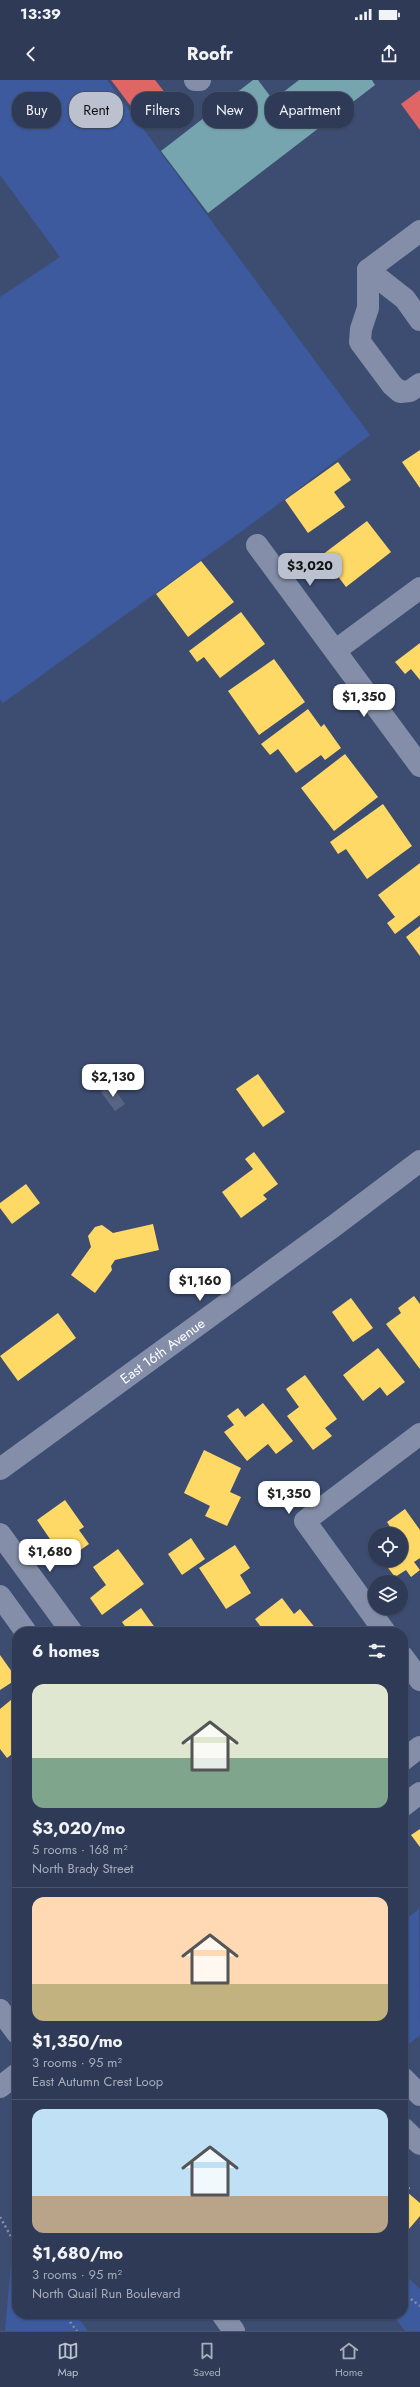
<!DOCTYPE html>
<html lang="en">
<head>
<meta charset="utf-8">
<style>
	:root { --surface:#2e3a56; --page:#3a4560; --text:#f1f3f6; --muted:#a7adb9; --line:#49546c; --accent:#bbc1ce }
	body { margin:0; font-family:Jost,sans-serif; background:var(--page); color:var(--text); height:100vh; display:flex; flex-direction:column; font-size:15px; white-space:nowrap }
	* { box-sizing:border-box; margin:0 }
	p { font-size:13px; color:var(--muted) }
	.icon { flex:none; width:22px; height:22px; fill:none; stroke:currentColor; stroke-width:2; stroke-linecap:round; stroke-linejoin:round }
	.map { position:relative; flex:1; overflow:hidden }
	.sheet { position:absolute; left:12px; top:1547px; width:396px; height:692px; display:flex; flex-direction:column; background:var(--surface); border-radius:16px; box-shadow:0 1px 3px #0004,0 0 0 1px var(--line) }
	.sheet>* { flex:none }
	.guide { position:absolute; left:12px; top:12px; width:396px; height:36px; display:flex; gap:8px }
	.buttons { position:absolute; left:368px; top:1447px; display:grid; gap:8px }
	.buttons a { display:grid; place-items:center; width:40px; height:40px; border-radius:50%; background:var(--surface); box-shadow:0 1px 3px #0004,0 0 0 1px var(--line); font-size:20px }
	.price { position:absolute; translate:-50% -34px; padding:0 9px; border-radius:8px; background:#fff; color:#222; font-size:13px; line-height:26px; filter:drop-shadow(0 1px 2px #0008) }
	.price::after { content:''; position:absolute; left:50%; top:24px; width:12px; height:9px; margin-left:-6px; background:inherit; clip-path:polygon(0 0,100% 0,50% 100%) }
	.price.current { background:var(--accent); color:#111 }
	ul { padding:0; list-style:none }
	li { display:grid; align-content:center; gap:8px; height:212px; padding:0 20px }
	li+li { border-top:1px solid var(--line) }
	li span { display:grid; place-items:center; height:124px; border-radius:12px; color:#555 }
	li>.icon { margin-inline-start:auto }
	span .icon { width:72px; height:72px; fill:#fffc; stroke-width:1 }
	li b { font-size:17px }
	h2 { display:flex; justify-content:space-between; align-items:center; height:48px; padding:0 20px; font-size:17px }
	.pill { padding:0 14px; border-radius:16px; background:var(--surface); box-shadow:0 1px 3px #0004,0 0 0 1px var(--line); font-size:14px; line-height:36px }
	.pill.current { background:var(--accent); color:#111 }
	.status { display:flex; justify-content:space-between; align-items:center; height:28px; padding:0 20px; background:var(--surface); direction:ltr }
	.status svg { height:11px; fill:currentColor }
	header { display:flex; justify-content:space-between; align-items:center; height:52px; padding:0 20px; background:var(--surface); font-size:18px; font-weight:700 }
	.tab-bar { display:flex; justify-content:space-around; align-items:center; height:56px; border-top:1px solid var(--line); background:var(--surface); font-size:11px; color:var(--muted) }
	.tab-bar a { display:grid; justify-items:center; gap:2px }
	.tab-bar .current { color:var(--accent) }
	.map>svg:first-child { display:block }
	.green { fill:#3c5a9d }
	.homes { fill:#ffd966 }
	.shops { fill:#e06666 }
	.public { fill:#76a5af }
	.building { fill:#586582 }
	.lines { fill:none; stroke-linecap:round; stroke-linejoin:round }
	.path { stroke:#848ea8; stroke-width:2.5; stroke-dasharray:2 3; stroke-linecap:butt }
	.minor { stroke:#848ea8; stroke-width:22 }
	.labels { text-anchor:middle; stroke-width:4; stroke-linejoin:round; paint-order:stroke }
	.street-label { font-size:14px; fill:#fff; stroke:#274488 }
</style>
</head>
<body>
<div class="status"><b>13:39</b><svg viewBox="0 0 49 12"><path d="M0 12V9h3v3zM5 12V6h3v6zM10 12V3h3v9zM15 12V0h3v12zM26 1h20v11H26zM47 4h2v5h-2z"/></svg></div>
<header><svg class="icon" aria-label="back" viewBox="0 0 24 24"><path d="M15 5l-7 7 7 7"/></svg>Roofr<svg class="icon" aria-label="share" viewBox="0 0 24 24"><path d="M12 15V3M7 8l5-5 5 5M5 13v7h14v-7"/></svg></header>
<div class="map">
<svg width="420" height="2251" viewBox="0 0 420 2251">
	<rect width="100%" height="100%" fill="#3d4d72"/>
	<path class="green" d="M0,0H107L370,355L257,440L3,623L0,619V217L60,177L0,95Z
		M419,1829L420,1955L403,1969V1841Z
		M14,2151L17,2156V2234H75L88,2251H5Z
		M403,2193L420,2209V2251H405L392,2234H403Z"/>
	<path class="homes" d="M420,370V408L402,382Z
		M338,382L351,400L334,412L345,427L308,453L285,420Z
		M367,441L391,472L346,507L322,475Z
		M201,481L234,522L188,557L156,514Z
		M241,532L265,564L220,598L204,577L197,582L189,571Z
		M420,563V600L411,589L405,594L395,582Z
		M274,579L305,622L259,655L228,611Z
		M308,629L321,647L324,644L341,668L325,680L321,675L296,693L278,669L270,675L261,664Z
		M345,674L378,717L334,751L301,708Z
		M383,724L412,766L367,799L346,769L338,774L330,762Z
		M420,783V835L395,854L387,843L395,837L378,815Z
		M420,846V876L406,857Z
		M258,994L285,1032L263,1047L236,1009Z
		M254,1072L278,1104L263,1115L267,1119L241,1138L222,1112L253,1089L245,1079Z
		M26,1104L40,1123L12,1144L0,1128V1123Z
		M153,1144L159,1170L115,1180L111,1186L112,1190L95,1213L71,1195L91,1167L88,1156L95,1147L102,1145L113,1153Z
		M414,1216L420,1224V1289L386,1244L401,1233L398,1228Z
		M351,1218L373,1248L353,1262L332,1232Z
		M58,1233L76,1258L18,1301L0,1276Z
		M378,1268L405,1302L387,1316L380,1307L363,1321L343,1295Z
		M305,1295L337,1339L325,1348L332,1356L313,1370L287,1336L299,1327L286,1309Z
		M263,1323L293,1361L276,1374L268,1364L247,1381L224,1352L234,1345L227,1336L238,1328L245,1337Z
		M204,1370L241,1388L230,1412L241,1417L227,1446L205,1436L210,1426L184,1413Z
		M65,1420L84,1447L79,1450L89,1464L65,1481L37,1440Z
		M405,1429L420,1450V1478L414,1482L420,1490L411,1497L406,1490L395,1497L382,1480H401V1454H392L394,1453L387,1442Z
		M191,1458L205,1479L182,1495L168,1474Z
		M235,1465L250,1488L240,1495L251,1513L226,1529L199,1488Z
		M118,1469L144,1504L102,1535L90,1518L106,1505L93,1487Z
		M282,1518L294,1534L300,1529L316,1549L312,1552H260L258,1550L261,1547L255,1539Z
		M141,1528L158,1552H129L122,1542Z
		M0,1575L17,1599L0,1610Z
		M17,1615V1670L7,1678L0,1669V1629Z
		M420,1749V1767L411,1755Z
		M403,2102L410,2108L407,2112L420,2123V2136L403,2156Z"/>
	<path class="shops" d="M111,0H155L173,23L145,45Z
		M420,10V50L401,24Z"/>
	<path class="public" d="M253,0H258L273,20L299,0H372L375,5L208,133L161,71Z"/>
	<path class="building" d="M111,1004L125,1024L115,1031L101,1012Z"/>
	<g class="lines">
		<path class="path" d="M0,2137L17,2167
			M403,2213L420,2226
			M64,2234L77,2251"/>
		<g class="minor">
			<path d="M195,0H200"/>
			<path d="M368,190V228L361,249L360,262L392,305L400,312L410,311L420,304"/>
			<path d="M368,190L405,219L420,240"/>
			<path d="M368,190L420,151"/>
			<path d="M257,465L420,686"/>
			<path d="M336,570L420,508"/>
			<path id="s1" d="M0,1389L334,1146L420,1081"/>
			<path d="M0,1454L72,1552"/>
			<path d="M0,1516L26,1552"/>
			<path d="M385,1552L305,1441L420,1354"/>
			<path d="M403,1577L420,1600"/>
			<path d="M403,1680L420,1667"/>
			<path d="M403,1726L420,1713"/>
			<path d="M0,1930L17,1953"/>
			<path d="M403,1998L420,2015"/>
			<path d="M0,2007L17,1994"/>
			<path d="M403,2048L420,2064"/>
			<path d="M222,2234L234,2251"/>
		</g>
	</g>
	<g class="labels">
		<g class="street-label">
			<text dy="5" stroke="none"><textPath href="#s1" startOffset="201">East 16th Avenue</textPath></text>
		</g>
	</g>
</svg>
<div class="buttons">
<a><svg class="icon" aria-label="locate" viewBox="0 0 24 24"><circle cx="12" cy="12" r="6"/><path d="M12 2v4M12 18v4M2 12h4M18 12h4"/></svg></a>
<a><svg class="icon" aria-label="layers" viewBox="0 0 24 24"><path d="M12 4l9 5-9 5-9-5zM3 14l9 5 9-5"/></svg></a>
</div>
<b class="price current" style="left:310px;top:507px">$3,020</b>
<b class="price" style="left:364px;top:638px">$1,350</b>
<b class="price" style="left:113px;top:1018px">$2,130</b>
<b class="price" style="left:200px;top:1222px">$1,160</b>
<b class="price" style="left:289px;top:1435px">$1,350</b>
<b class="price" style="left:50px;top:1493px">$1,680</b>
<div class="guide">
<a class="pill">Buy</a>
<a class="pill current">Rent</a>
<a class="pill">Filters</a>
<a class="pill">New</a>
<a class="pill">Apartment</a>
</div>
<section class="sheet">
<h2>6 homes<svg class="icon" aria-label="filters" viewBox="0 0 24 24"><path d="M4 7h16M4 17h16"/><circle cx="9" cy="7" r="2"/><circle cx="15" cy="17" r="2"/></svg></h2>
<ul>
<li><span style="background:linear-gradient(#dfe7d0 60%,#7fa58c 0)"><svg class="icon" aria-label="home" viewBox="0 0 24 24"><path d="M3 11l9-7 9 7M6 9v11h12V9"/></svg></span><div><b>$3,020/mo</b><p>5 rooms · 168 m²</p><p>North Brady Street</p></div></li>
<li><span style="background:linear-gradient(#ffd9b3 70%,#c2b280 0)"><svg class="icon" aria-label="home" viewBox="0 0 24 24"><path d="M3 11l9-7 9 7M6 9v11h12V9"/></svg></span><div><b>$1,350/mo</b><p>3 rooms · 95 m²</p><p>East Autumn Crest Loop</p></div></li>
<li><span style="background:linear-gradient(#bfe0f5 70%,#b9a48a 0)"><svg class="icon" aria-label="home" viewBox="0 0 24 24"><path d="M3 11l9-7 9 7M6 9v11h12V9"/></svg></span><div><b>$1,680/mo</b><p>3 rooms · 95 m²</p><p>North Quail Run Boulevard</p></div></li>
</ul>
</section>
</div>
<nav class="tab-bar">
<a class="current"><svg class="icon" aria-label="map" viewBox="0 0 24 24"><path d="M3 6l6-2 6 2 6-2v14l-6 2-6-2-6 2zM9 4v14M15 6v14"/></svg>Map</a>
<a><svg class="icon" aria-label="saved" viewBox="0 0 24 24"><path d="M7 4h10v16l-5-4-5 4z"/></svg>Saved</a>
<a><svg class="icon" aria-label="home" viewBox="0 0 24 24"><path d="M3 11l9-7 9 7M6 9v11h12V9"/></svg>Home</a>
</nav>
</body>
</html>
